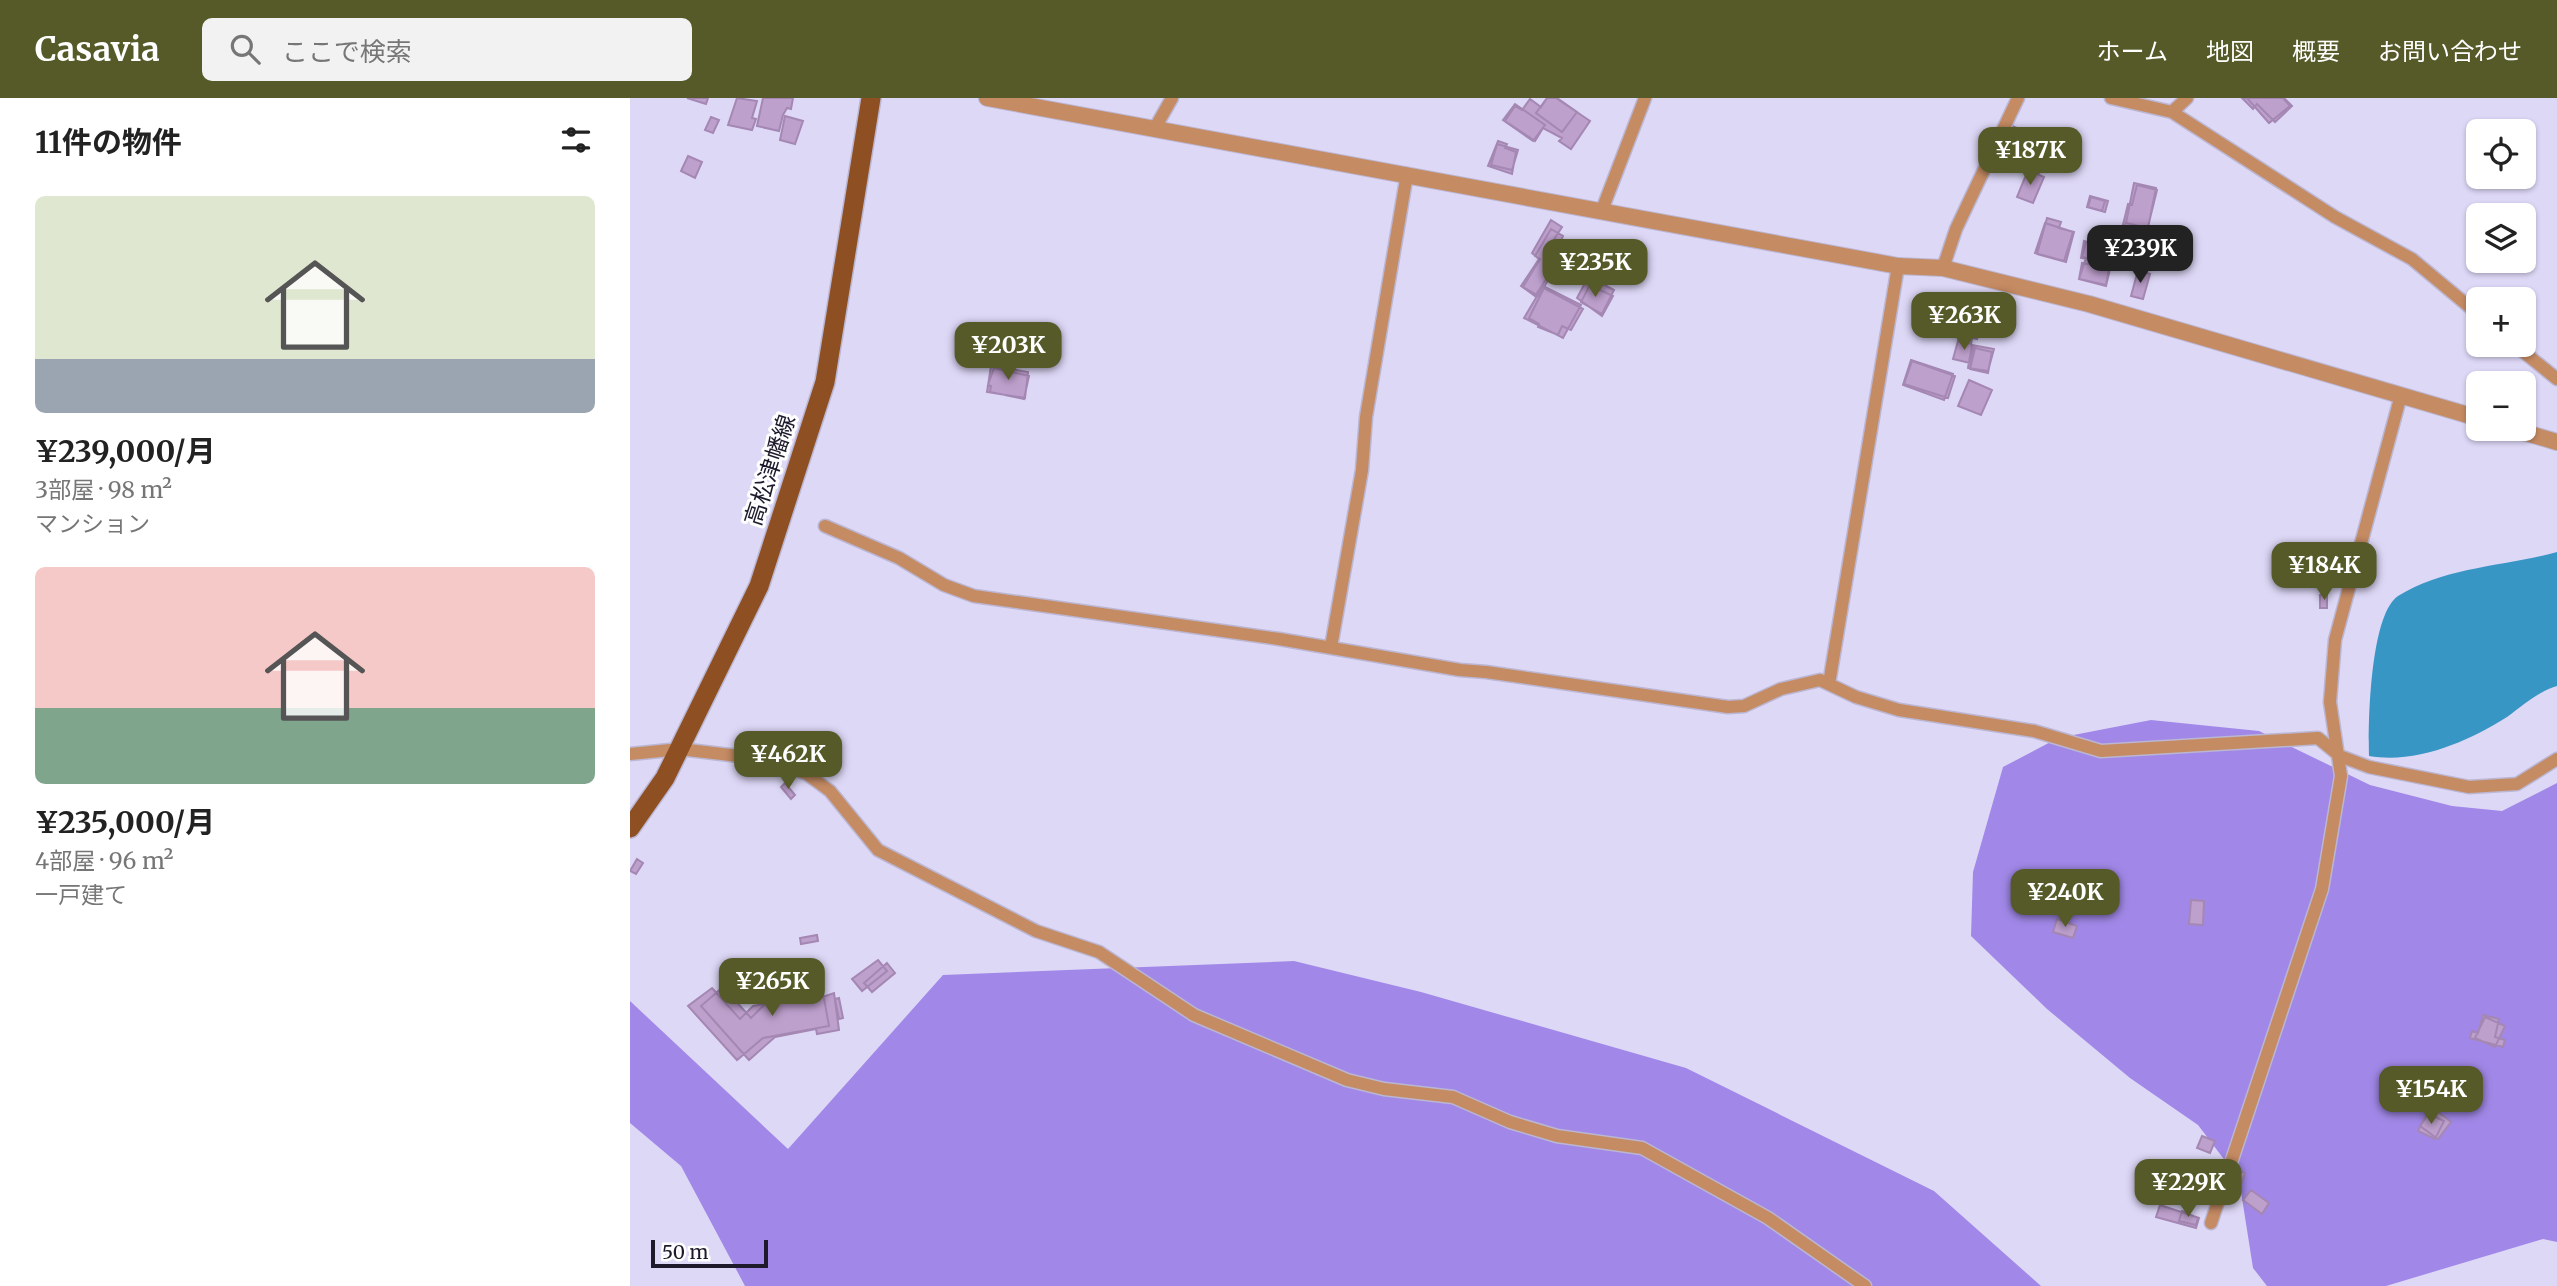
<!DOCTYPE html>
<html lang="ja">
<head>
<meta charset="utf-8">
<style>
	:root { --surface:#fff; --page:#f2f2f2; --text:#222; --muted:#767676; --accent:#555a28 }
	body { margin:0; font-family:Merriweather,"Noto Sans JP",serif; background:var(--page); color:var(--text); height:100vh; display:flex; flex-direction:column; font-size:26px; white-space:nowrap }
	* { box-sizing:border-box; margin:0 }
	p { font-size:23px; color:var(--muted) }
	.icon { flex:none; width:38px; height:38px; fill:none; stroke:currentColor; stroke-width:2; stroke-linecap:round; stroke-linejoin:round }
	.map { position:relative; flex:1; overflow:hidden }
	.panel { display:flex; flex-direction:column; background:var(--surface); width:630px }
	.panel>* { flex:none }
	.fabs { position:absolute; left:1836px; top:21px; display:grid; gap:14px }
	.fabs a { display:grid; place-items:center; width:70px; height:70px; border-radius:10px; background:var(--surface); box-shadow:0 2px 5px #0004; font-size:35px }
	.scale { position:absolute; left:21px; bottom:18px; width:117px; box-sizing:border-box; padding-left:7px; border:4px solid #1e1a2c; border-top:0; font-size:19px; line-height:24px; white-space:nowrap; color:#1e1a2c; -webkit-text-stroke:5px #fefefe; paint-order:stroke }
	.price { position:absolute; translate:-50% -60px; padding:0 16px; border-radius:14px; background:var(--accent); color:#fff; font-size:23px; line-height:46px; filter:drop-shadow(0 2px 4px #0008) }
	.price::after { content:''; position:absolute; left:50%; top:42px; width:21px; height:16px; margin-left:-10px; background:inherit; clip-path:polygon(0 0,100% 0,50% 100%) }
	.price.active { background:#222; color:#fff }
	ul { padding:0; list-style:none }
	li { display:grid; align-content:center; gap:14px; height:371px; padding:0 35px }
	li span { display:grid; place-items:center; height:217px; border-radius:10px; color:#555 }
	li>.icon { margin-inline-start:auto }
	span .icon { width:126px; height:126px; fill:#fffc; stroke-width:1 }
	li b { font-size:30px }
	h2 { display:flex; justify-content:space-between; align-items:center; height:84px; padding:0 35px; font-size:30px }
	header { display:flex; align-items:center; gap:42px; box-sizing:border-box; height:98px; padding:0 35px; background:var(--accent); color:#fff }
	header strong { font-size:33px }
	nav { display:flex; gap:38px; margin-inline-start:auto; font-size:24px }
	.search { width:490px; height:63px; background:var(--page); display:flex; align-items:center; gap:18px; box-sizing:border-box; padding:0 24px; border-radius:10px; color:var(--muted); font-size:26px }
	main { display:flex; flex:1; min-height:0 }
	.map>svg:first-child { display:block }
	.forest { fill:#a188e8 }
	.water { fill:#3896c5 }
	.building { fill:#bea0cd; stroke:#a487b3; stroke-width:2 }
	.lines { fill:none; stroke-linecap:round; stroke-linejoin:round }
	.minor-casing { stroke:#bbb6d2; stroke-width:15 }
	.tertiary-casing { stroke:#bbb6d2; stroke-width:18 }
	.primary-casing { stroke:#bbb6d2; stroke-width:22 }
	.minor { stroke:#c58b63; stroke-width:12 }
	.tertiary { stroke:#c58b63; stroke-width:16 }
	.primary { stroke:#8e5022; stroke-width:19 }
	.labels { text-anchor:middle; stroke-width:6; stroke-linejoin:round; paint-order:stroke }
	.street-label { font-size:23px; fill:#1e1a2c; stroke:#fefefe }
</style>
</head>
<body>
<header>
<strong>Casavia</strong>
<div class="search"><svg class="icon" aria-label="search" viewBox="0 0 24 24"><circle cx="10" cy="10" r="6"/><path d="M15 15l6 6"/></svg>ここで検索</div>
<nav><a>ホーム</a><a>地図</a><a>概要</a><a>お問い合わせ</a></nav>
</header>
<main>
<section class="panel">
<h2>11件の物件<svg class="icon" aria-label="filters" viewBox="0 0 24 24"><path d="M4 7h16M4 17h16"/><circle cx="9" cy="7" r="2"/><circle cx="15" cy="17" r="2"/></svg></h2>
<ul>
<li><span style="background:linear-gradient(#dfe7d0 75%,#9aa5b1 0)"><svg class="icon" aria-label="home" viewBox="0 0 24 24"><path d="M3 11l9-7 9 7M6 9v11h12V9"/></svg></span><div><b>¥239,000/月</b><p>3部屋 · 98 m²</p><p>マンション</p></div></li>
<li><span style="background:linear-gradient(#f6c9c9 65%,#7fa58c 0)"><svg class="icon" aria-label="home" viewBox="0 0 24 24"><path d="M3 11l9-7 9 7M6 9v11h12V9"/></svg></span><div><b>¥235,000/月</b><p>4部屋 · 96 m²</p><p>一戸建て</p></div></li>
</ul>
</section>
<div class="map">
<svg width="1927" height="1188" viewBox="0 0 1927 1188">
	<rect width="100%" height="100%" fill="#ded8f7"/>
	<path class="forest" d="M1521,622L1629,633L1740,687L1822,708L1872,713L1927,685V1144L1913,1141L1756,1188H1637L1623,1170L1609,1081L1568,1027L1500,980L1417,911L1341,838L1343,774L1373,669L1428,640Z
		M664,863L791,894L1056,970L1304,1093L1411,1188H115L51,1068L0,1025V903L158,1051L313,877Z"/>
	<path class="water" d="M1927,454V588C1907,594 1894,607 1877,619C1837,644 1787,666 1739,658C1738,626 1740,517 1768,498C1814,469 1876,468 1927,454Z"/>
	<path class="building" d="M57,0H78L76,6Z
		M107,0L127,3L122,20L126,21L122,32L98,27Z
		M133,0H163L161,11L157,10L153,17L149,33L127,28Z
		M917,0H927L947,14L932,34L906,15Z
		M917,0H926L960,23L941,51L929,43L932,40L913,30L905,43L875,23L885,8L892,12L900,1L911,9Z
		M1612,0H1654L1662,8L1645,24L1627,6L1623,11Z
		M1617,0H1653L1660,8L1639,25Z
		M885,6L915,27L903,43L873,22Z
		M155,18L173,23L165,46L150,42Z
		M81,19L89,22L83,35L75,32Z
		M1380,27L1421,45L1408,74L1367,55Z
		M1382,28L1422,46L1409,75L1369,57Z
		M868,43L877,46L875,50L886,54L882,76L858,68Z
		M867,46L888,52L882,72L861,67Z
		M58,58L72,64L65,80L51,73Z
		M1398,72L1414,79L1403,105L1387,99Z
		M1504,85L1526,90L1518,130L1496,125Z
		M1507,87L1527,92L1514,145L1490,139L1498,106L1502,107Z
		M1460,98L1478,103L1475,114L1457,109Z
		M1461,99L1475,103L1472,113L1458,109Z
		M1417,120L1431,124L1429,130L1444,134L1436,164L1407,156Z
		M921,122L932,129L923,143L930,147L920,166L924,169L905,198L891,188L909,161L902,155Z
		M1415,125L1443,134L1434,163L1405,155Z
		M1493,127L1517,132L1514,145L1490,140Z
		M921,131L933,138L923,163L928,165L924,171L928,173L924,179L921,177L909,198L893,189L910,161L905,158Z
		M1463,135L1482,139L1476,161L1482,162L1476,188L1449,181L1456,160L1452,159L1456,144L1460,145Z
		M1464,136L1480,140L1473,170L1479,171L1476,187L1449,181L1452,165L1458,166L1459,161L1451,160L1454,143L1462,145Z
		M1491,150L1505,154L1500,171L1485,166Z
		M1490,151L1505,155L1501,169L1486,166Z
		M1508,172L1520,176L1513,201L1501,198Z
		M963,181L984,192L972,216L951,204Z
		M955,185L983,198L972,218L947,200Z
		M913,188L951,207L933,240L894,220Z
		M914,190L953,211L941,232L932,228L928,237L908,229L909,226L899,220Z
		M1335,204L1353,207L1348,239L1328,236Z
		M1336,209L1354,211L1347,241L1342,240L1341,246L1328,243Z
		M1328,243L1341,246L1343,250L1340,265L1323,261Z
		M1342,247L1364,251L1358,273L1338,270Z
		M1345,250L1362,254L1358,275L1340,271Z
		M1281,262L1323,276L1314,302L1273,287Z
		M1282,263L1325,278L1318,300L1274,286Z
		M361,268L398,274L395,300L357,294Z
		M364,270L399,278L394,301L360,294L361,288L358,287Z
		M1339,282L1362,292L1351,317L1328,308Z
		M1690,497H1697V510H1690Z
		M155,685L165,697L161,701L151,689Z
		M7,761L13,765L6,776L0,773Z
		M1561,802L1574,803L1573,827L1559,826Z
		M1427,821L1447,828L1443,840L1423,834Z
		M187,837L188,843L171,846L170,840Z
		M248,862L257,873L232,893L222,881Z
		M257,865L265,875L242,894L234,885Z
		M93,889L121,920L134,907L135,899L149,896L150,900L182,893L184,902L204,895L209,932L187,936L186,931L145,939L119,962L71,908Z
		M82,890L110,921L123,908L193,895L199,928L133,940L107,962L58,908Z
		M209,900L213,920L209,921L205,901Z
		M1853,917L1869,921L1865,939L1875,942L1873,949L1840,940L1842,933L1848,935Z
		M1855,919L1875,928L1865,949L1845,940Z
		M1803,1010L1821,1024L1808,1041L1790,1028Z
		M1797,1015L1814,1023L1805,1041L1788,1033Z
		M1572,1038L1585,1043L1580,1055L1567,1050Z
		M1604,1071L1615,1075L1611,1086L1600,1082Z
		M1621,1092L1639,1105L1632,1116L1613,1102Z
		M1530,1107L1569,1120L1566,1130L1526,1119Z
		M1552,1113L1568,1120L1566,1127L1549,1123Z"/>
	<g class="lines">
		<defs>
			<path id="minor" d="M1481,0L1542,14L1705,119L1782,161L1848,216
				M1542,14L1557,0
				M525,30L542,0
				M972,112L1015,0
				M1313,170L1326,131L1388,0
				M1885,247L1927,281
				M195,428L269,460L314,487L344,498L649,541L830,572L856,574L1098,609L1114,608L1151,591L1190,582L1226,599L1269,612L1404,633L1471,653L1688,640L1710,658L1739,669L1839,689L1887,686L1927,661
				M701,549L732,372L736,319L777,76
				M1199,586L1268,168
				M0,656L50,651L141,662L177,676L200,693L248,752L406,833L469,854L564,917L717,982L754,991L823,999L880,1024L927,1038L1012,1050L1138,1120L1235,1188
				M1581,1125L1692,791L1711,678L1700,604L1705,542L1771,297"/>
			<path id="tertiary" d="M357,0L1268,168L1313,170L1459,206L1848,320
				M1883,331L1927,344"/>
			<path id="primary" d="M0,730L35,680L129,488L195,284L241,0"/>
		</defs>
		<use href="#minor" class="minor-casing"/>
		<use href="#tertiary" class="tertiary-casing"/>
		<use href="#primary" class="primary-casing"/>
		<use href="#minor" class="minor"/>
		<use href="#tertiary" class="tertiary"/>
		<use href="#primary" class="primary"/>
	</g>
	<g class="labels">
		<g class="street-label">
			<text transform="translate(140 372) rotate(-72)" y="8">高松津幡線</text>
		</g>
	</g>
</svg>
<div class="fabs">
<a><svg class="icon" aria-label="locate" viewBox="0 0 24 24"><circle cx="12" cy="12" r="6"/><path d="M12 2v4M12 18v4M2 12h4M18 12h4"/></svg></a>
<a><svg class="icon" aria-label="layers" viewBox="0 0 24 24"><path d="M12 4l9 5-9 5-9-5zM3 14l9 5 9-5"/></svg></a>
<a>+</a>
<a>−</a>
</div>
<div class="scale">50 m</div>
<b class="price" style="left:1400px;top:89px">¥187K</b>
<b class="price active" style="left:1510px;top:187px">¥239K</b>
<b class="price" style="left:965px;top:201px">¥235K</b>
<b class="price" style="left:1334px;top:254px">¥263K</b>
<b class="price" style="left:378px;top:284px">¥203K</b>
<b class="price" style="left:1694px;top:504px">¥184K</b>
<b class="price" style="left:158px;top:693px">¥462K</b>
<b class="price" style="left:1435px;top:831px">¥240K</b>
<b class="price" style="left:142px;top:920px">¥265K</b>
<b class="price" style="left:1801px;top:1028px">¥154K</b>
<b class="price" style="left:1558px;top:1121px">¥229K</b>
</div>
</main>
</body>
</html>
